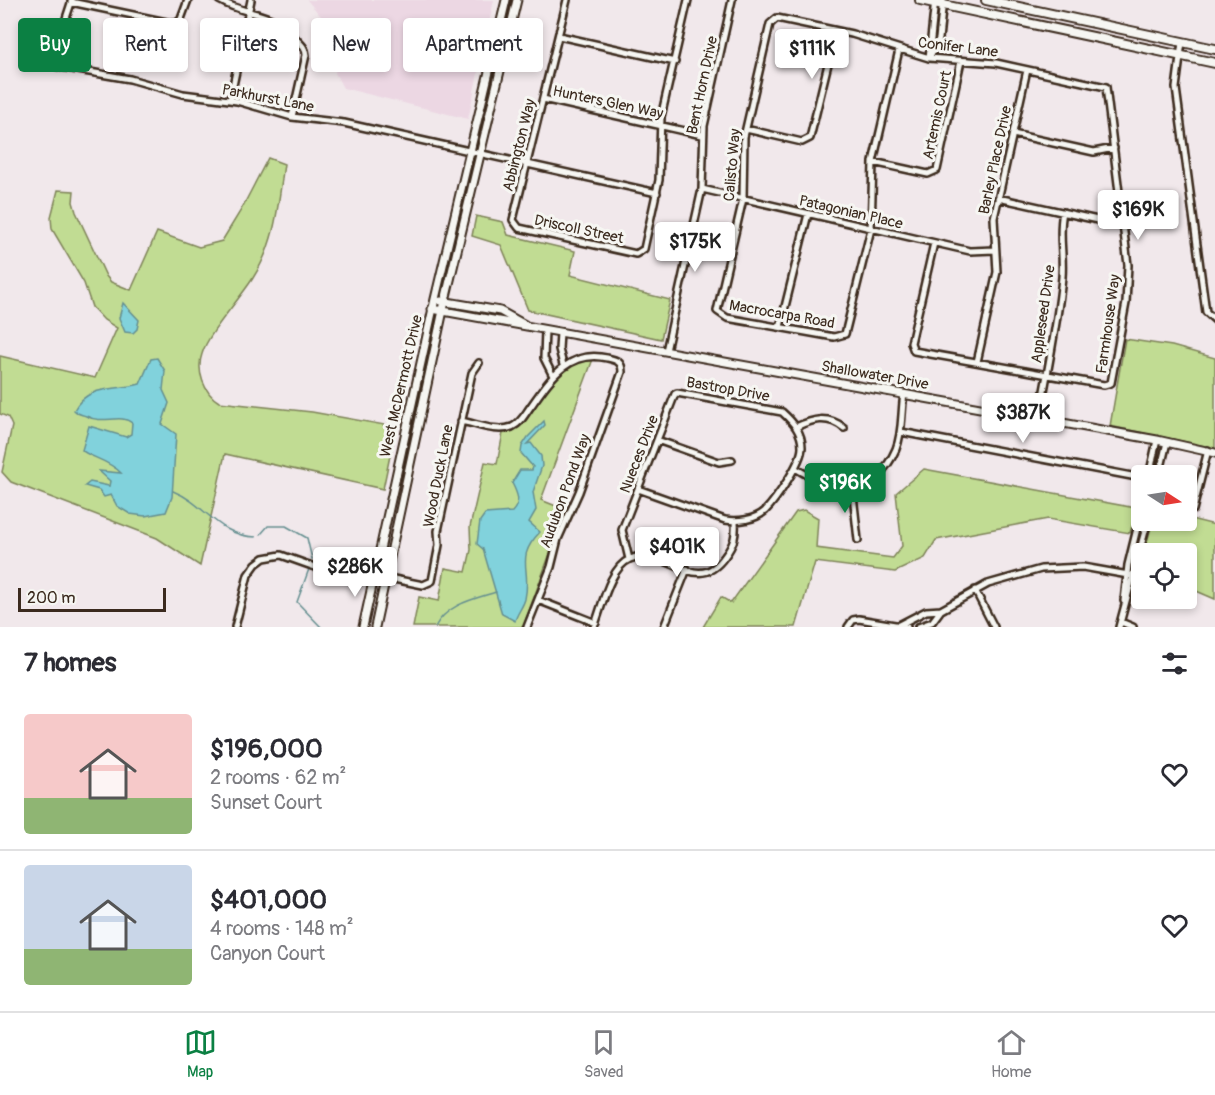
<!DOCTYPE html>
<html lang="en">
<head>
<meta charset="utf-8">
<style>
	:root { --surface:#fff; --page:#f7f7f7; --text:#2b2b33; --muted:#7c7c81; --line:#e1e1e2; --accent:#0b8043 }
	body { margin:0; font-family:Pangolin,sans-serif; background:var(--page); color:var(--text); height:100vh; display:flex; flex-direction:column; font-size:22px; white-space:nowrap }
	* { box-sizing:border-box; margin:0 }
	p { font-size:20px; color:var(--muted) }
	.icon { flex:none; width:33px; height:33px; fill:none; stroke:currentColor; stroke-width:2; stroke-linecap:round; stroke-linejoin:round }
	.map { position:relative; height:627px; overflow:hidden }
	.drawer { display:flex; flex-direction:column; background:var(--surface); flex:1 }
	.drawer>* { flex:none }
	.hud { position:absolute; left:18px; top:18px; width:600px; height:54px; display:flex; gap:12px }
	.needle { width:39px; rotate:102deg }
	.controls { position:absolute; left:1131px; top:465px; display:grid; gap:12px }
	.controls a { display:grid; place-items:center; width:66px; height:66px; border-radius:6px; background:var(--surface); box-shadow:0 3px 9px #0003; font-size:30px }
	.scale { position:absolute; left:18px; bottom:15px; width:148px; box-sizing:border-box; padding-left:6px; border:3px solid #3b2a1e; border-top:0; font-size:16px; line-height:21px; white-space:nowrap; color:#3b2a1e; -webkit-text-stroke:4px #f6f6f2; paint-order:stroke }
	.price { position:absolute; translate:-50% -51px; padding:0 14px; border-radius:6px; background:#fff; color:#222; font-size:20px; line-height:39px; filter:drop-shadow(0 2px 3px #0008) }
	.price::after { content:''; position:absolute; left:50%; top:36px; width:18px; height:14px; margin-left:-9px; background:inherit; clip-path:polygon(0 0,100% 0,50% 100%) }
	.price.current { background:var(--accent); color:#fff }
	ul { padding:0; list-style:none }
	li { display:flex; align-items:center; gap:18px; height:150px; padding:0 24px }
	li+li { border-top:2px solid var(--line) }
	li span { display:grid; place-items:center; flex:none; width:168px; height:120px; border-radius:6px; color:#555 }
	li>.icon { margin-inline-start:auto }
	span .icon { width:72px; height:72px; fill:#fffc; stroke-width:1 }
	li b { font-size:26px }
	h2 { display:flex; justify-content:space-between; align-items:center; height:72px; padding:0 24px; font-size:26px }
	.tag { padding:0 21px; border-radius:6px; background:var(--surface); box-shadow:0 3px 9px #0003; font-size:21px; line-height:54px }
	.tag.current { background:var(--accent); color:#fff }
	.tab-bar { display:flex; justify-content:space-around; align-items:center; height:84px; border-top:2px solid var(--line); background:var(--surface); font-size:16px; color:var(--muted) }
	.tab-bar a { display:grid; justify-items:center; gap:3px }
	.tab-bar .current { color:var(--accent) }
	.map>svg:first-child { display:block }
	.built { fill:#ecd7e3 }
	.green { fill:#c1dc93; stroke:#7e8358; stroke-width:1.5 }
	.water { fill:#81d2dc; stroke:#658f90; stroke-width:1.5 }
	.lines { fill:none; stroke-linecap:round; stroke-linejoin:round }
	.stream { stroke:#658f90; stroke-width:1.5 }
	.street-casing { stroke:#3b2a1e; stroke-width:10 }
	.secondary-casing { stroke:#3b2a1e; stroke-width:11 }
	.primary-casing { stroke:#3b2a1e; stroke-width:12 }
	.street { stroke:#f6f6f2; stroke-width:5 }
	.secondary { stroke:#f6f6f2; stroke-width:7 }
	.primary { stroke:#f6f6f2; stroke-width:8 }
	.labels { text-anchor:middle; stroke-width:6; stroke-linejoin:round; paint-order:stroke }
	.street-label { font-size:15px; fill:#3b2a1e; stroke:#f6f6f2 }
</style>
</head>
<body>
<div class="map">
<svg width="1215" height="627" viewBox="0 0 1215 627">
	<rect width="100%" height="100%" fill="#f1e8eb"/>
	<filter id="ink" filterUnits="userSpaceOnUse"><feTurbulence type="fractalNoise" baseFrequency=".0167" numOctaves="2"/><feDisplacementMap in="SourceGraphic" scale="12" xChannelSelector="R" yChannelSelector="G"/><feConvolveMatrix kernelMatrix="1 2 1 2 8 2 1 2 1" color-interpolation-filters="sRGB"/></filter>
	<g filter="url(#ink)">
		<path class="built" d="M307,0H494L468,119L343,88L335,73L343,42Z"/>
		<path class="green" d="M268,158L284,164C278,205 276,242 253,278C240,299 208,333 202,354C196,371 204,393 219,402L312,412L396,427L383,489L225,454L200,566L157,538L11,482L2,472L12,426L8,417L0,414V356L95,378L117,328L104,320L92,307L84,283L52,229L51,217L58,190L74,191L73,202L76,212L106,276L111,282L131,290L157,232L199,247L222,241L241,210Z
			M476,216L503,222L508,235L575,251L570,275L670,300L661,339L528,310L501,245L472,236Z
			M1125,339L1172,346L1215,358V448L1110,426Z
			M593,359L541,500L566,510L523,627H413L419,597L439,601L445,568L466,572L471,550L470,527L485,462L497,464L503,433C544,423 539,367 593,359Z
			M924,469L1141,509L1142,520L1134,518L1130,533L1048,519L936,540L925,558L895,572L815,562L796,627H703L721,597L731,603L796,512L804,510L818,518L816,548L893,558L902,546L896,493Z
			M1187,518L1215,525V599L1187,587L1186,554L1144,553L1152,524L1142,521L1186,520Z"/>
		<path class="water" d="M123,303L139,320L137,329L133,333L125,332L119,318Z
			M157,358L165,371L163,390L169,403L162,424L176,434L172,497L166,512L145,516L130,514L117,506L111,495L104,497L99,490L85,486L90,482L109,486L110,481L99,471L121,473C109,460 86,456 82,450L89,426L126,437L131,434L132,423C121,413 103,425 86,416C81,414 78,415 74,410C88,384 115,391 140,384L151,359Z
			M544,421L545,425L527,444L531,443L541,456L542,466L533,492L536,510L529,522L540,532C514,559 532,567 525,599C523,607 517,613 515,621L502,614L483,549L477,544L480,521L485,514L512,512C521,502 518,495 512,483L520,470H532L533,467L521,453L522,446L528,437Z"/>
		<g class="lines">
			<path class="stream" d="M173,491C206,504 217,536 256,537
				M261,534L268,526H286L307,538L312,559
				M309,569L297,602L321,627
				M435,627C447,604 474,599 496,592"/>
			<defs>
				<path id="street" d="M72,0L53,58L55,66L130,79L183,94L237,101L292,117L344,123L657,193
					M219,0C250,18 271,8 297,40C302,45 306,49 306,55L292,117
					M567,0L513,220L519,228L636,254L644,249L659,180L661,117L688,0
					M71,2L176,24L181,19L188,0
					M559,36L675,62
					M1182,42L1176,88L1206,312L1215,320
					M899,50L873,162L871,229L845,334L834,337L727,318L717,311L743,199L744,137L770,24L777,18L852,34L929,58L996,63L1106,87L1128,265L1126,303L1111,383L1104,385L914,351L911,343L934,243
					M929,58L939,39L943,0
					M929,58L935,0
					M543,99L702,135
					M230,100L251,0
					M746,129L802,142L810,138L836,31
					M1013,134L1094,152L1114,148
					M873,162L928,174L937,170L961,61
					M702,189L970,251L995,250
					M998,198L1102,221L1123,218
					M780,327L808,214
					M545,330L544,358L553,376
					M560,333L559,349L563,365
					M666,351L702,189L704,126L732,0
					M977,362L997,272L994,218L1027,70
					M1039,418C1047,373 1058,322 1062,277C1064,254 1058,234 1063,212
					M461,421C477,424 497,433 512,427C521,423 525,414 531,406C550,379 569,349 607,358C616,360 622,361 622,372L579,492L558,539L551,567L527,627
					M796,427C813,419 828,415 844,428
					M901,432L1142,478
					M657,440L719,462L732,460
					M795,468C832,491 875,498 896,449C903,432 901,412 904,394
					M1149,476L1157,440
					M1159,476L1167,442
					M852,486L858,540
					M1193,510L1208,450
					M629,559L622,530L675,394L677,393L782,412C793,422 802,432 802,447C802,462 775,501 765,511C755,520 738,522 725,520L638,489
					M384,577L423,585L432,581L439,545L438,531L472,373L479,363
					M975,590L994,627
					M538,600L596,623
					M1124,601L1128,565L1142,508
					M1121,622L1133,627
					M899,625L926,611L941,610L988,584L1041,569L1083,567L1134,576
					M235,627L248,575L256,564L264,558L281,555L326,571L350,570L373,574
					M594,627C602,608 609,568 630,559C667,543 695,599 725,556C734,544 736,536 735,522
					M664,627L687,569
					M848,627L853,620L859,619L907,627
					M918,627L932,622L941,610
					M1119,627L1148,520"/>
				<path id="secondary" d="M441,301L500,311L525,325
					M432,309L1157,440L1215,453
					M363,627L435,299L506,0
					M375,627L445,301L517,0"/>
				<path id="primary" d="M920,0L1215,63
					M986,0L1215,49"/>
			</defs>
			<use href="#street" class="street-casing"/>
			<use href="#secondary" class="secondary-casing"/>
			<use href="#primary" class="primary-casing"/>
			<use href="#street" class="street"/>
			<use href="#secondary" class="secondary"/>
			<use href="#primary" class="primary"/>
		</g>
	</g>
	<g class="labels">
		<g class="street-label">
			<text transform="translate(958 47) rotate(7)" y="5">Conifer Lane</text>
			<text transform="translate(702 85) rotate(-78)" y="5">Bent Horn Drive</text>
			<text transform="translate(268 98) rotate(11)" y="5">Parkhurst Lane</text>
			<text transform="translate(608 102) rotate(12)" y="5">Hunters Glen Way</text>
			<text transform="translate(937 115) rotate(-78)" y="5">Artemis Court</text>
			<text transform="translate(519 145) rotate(-76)" y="5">Abbington Way</text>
			<text transform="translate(995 160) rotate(-78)" y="5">Barley Place Drive</text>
			<text transform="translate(732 165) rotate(-85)" y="5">Calisto Way</text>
			<text transform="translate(851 212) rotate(13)" y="5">Patagonian Place</text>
			<text transform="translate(579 229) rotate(12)" y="5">Driscoll Street</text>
			<text transform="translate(782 314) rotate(10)" y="5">Macrocarpa Road</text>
			<text transform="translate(1043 314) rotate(-82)" y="5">Appleseed Drive</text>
			<text transform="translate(1108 324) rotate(-82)" y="5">Farmhouse Way</text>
			<text transform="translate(875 375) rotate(10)" y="5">Shallowater Drive</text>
			<text transform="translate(401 386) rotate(-77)" y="5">West McDermott Drive</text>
			<text transform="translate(728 389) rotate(10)" y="5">Bastrop Drive</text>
			<text transform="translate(639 454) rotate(-69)" y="5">Nueces Drive</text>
			<text transform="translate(438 476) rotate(-79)" y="5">Wood Duck Lane</text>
			<text transform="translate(565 491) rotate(-70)" y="5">Audubon Pond Way</text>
		</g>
	</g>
</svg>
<div class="controls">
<a><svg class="needle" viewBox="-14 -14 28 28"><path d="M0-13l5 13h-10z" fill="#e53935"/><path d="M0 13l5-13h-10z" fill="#7c7c81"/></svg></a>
<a><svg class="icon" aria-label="locate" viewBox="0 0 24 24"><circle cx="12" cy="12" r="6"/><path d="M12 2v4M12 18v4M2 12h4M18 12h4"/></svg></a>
</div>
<div class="scale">200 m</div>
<b class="price" style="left:812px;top:80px">$111K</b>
<b class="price" style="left:1138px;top:241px">$169K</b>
<b class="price" style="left:695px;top:273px">$175K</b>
<b class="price" style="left:1023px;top:444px">$387K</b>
<b class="price current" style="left:845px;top:514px">$196K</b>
<b class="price" style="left:677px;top:578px">$401K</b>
<b class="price" style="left:355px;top:598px">$286K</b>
<div class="hud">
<a class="tag current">Buy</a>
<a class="tag">Rent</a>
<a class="tag">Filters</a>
<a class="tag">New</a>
<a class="tag">Apartment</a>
</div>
</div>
<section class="drawer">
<h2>7 homes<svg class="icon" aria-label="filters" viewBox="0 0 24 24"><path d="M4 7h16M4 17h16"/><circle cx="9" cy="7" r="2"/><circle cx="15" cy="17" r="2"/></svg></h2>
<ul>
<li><span style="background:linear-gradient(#f6c9c9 70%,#8fb573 0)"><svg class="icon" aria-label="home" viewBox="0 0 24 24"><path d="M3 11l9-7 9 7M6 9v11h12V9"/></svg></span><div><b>$196,000</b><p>2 rooms · 62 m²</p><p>Sunset Court</p></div><svg class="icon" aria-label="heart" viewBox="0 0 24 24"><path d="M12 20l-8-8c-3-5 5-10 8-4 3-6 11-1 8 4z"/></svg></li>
<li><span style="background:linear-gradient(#c9d6e8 70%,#8fb573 0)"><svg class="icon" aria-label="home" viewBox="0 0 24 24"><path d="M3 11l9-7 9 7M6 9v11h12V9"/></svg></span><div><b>$401,000</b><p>4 rooms · 148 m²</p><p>Canyon Court</p></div><svg class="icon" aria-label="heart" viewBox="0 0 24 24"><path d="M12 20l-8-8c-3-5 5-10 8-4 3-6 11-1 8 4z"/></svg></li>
</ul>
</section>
<nav class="tab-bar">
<a class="current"><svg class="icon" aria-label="map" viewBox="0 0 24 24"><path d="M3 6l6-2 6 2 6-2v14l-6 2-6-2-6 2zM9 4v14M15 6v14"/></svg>Map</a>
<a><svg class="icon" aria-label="saved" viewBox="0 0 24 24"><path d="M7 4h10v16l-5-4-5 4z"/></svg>Saved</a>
<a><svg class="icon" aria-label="home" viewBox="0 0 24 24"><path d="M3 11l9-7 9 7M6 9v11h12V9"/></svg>Home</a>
</nav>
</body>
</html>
